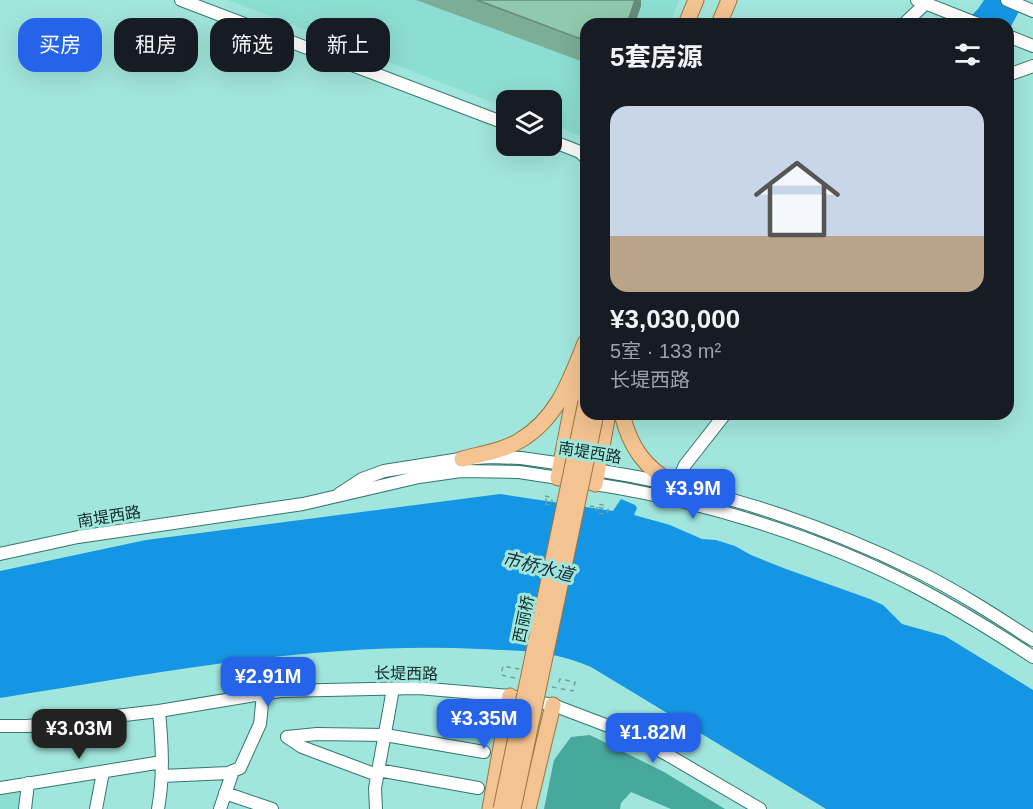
<!DOCTYPE html>
<html lang="zh">
<head>
<meta charset="utf-8">
<style>
	:root { --surface:#171b24; --page:#20242c; --text:#f1f3f6; --muted:#9ea1a6; --line:#363941; --accent:#2563eb }
	body { margin:0; font-family:Helvetica,"Noto Sans SC",sans-serif; background:var(--page); color:var(--text); height:100vh; display:flex; flex-direction:column; font-size:22px; white-space:nowrap }
	* { box-sizing:border-box; margin:0 }
	p { font-size:20px; color:var(--muted) }
	.icon { flex:none; width:33px; height:33px; fill:none; stroke:currentColor; stroke-width:2; stroke-linecap:round; stroke-linejoin:round }
	.map { position:relative; flex:1; overflow:hidden }
	.details { position:absolute; left:580px; top:18px; width:434px; height:402px; display:flex; flex-direction:column; background:var(--surface); border-radius:18px; box-shadow:0 6px 24px #0002 }
	.details>* { flex:none }
	.guide { position:absolute; left:18px; top:18px; width:472px; height:54px; display:flex; gap:12px }
	.controls { position:absolute; left:496px; top:90px; display:grid; gap:12px }
	.controls a { display:grid; place-items:center; width:66px; height:66px; border-radius:12px; background:var(--surface); box-shadow:0 6px 24px #0002; font-size:30px }
	.price { position:absolute; translate:-50% -51px; padding:0 14px; border-radius:12px; background:var(--accent); color:#fff; font-size:20px; line-height:39px; filter:drop-shadow(0 2px 3px #0008) }
	.price::after { content:''; position:absolute; left:50%; top:36px; width:18px; height:14px; margin-left:-9px; background:inherit; clip-path:polygon(0 0,100% 0,50% 100%) }
	.price.active { background:#222; color:#fff }
	ul { padding:0; list-style:none }
	li { display:grid; align-content:center; gap:12px; height:318px; padding:0 30px }
	li+li { border-top:2px solid var(--line) }
	li span { display:grid; place-items:center; height:186px; border-radius:18px; color:#555 }
	li>.icon { margin-inline-start:auto }
	span .icon { width:108px; height:108px; fill:#fffc; stroke-width:1 }
	li b { font-size:26px }
	h2 { display:flex; justify-content:space-between; align-items:center; height:72px; padding:0 30px; font-size:26px }
	.pill { padding:0 21px; border-radius:18px; background:var(--surface); box-shadow:0 6px 24px #0002; font-size:21px; line-height:54px }
	.pill.active { background:var(--accent); color:#fff }
	.map>svg:first-child { display:block }
	.built { fill:#8dded2 }
	.forest { fill:#47a89c }
	.water { fill:#1596e5 }
	.lines { fill:none; stroke-linecap:round; stroke-linejoin:round }
	.minor-casing { stroke:#32776e; stroke-width:14 }
	.major-casing { stroke:#9e743c; stroke-width:17 }
	.path { stroke:#6ba199; stroke-width:1.5; stroke-dasharray:4.5 4.5; stroke-linecap:butt }
	.minor { stroke:#fff; stroke-width:12 }
	.major { stroke:#f3c391; stroke-width:15 }
	.major-bridge-casing { stroke:#9e743c; stroke-width:17; stroke-linecap:butt }
	.major-bridge { stroke:#f3c391; stroke-width:15 }
	.wall { fill:#7cad96 }
	.shaded-wall { fill:#658d7a }
	.building { fill:#90c9ae; stroke:#658d7a; stroke-width:1.5 }
	.labels { text-anchor:middle; stroke-width:6; stroke-linejoin:round; paint-order:stroke }
	.street-label { font-size:16px; fill:#102d29; stroke:#a1e6dc }
	.water-label { font-size:18px; font-style:italic; fill:#192c3b; stroke:#a1e6dc }
</style>
</head>
<body>
<div class="map">
<svg width="1033" height="809" viewBox="0 0 1033 809">
	<rect width="100%" height="100%" fill="#a1e6dc"/>
	<path class="built" d="M228,0H679L670,24H586V138L552,125V100H507V108Z
		M25,785L30,809H0V788Z"/>
	<path class="forest" d="M590,735L664,772L725,809H671L631,792L621,803L620,809H544L554,760L571,737Z"/>
	<path class="water" d="M984,0H1025L1008,32V24H963L978,9Z
		M500,494L613,511L621,499L635,505L637,508L634,515L670,525L702,539L716,540L735,546L751,555L786,569L870,599L883,605L902,624L945,636L1033,690V809H826L591,667C553,650 521,651 480,649C319,641 159,673 0,698V571L146,540Z"/>
	<g class="lines">
		<defs>
			<path id="minor" d="M181,0L507,124
				M917,0L978,24
				M1007,0L1033,11
				M904,24L926,3
				M1008,36L1033,46
				M1008,75L1033,66
				M552,141L580,152L586,158
				M590,469C703,486 816,521 919,572C959,592 996,616 1033,640
				M588,483C697,499 818,536 916,587C956,608 995,632 1033,657
				M676,485L685,465L725,414
				M339,494L362,479L384,471L460,459L491,457L521,458L570,465
				M0,554L78,537L303,504L419,477L461,471L519,472L565,479
				M0,726H28L159,711L280,691L418,688L510,696L553,705L624,732L668,755L760,809
				M287,737L317,734L385,735L484,752
				M287,737L302,747L377,775
				M378,770L478,788
				M162,776L228,773L240,768L260,724L263,694
				M0,788L162,762
				M225,793L272,809
				M25,809L28,783
				M96,809L103,772
				M158,809C164,776 162,744 159,711
				M220,809L233,771
				M376,809L375,788L393,689"/>
			<path id="major" d="M686,24L696,0
				M719,24L729,0
				M622,414C630,447 645,469 676,485
				M462,459C481,454 502,451 519,441C557,419 570,381 585,343
				M558,478L578,375
				M595,484L608,414
				M490,809L510,696
				M528,809L553,705"/>
		</defs>
		<use href="#minor" class="minor-casing"/>
		<use href="#major" class="major-casing"/>
		<path class="path" d="M545,496L553,498
			M546,503V499L553,501
			M545,504L551,505
			M590,506L608,509L607,514L596,513L598,504L608,506
			M515,678L501,675L503,666L519,669
			M552,687L573,691L575,682L560,679L558,685"/>
		<use href="#minor" class="minor"/>
		<use href="#major" class="major"/>
		<defs>
			<path id="major-bridge" d="M501,809L586,402
				M513,809L596,414"/>
		</defs>
		<use href="#major-bridge" class="major-bridge-casing"/>
		<use href="#major-bridge" class="major-bridge"/>
	</g>
	<path class="wall" d="M416,0H641V6L586,24V63Z"/>
	<path class="shaded-wall" d="M635,0H641V6L635,24H627Z"/>
	<path class="building" d="M477,0H635L627,24H586V41Z"/>
	<g class="labels">
		<g class="street-label">
			<text transform="translate(590 452) rotate(9)" y="6">南堤西路</text>
			<text transform="translate(109 516) rotate(-9)" y="6">南堤西路</text>
			<text transform="translate(523 619) rotate(-78)" y="6">西丽桥</text>
			<text transform="translate(406 673) rotate(1)" y="6">长堤西路</text>
		</g>
		<g class="water-label">
			<text transform="translate(538 567) rotate(14)" y="6">市桥水道</text>
		</g>
	</g>
</svg>
<div class="controls">
<a><svg class="icon" aria-label="layers" viewBox="0 0 24 24"><path d="M12 4l9 5-9 5-9-5zM3 14l9 5 9-5"/></svg></a>
</div>
<b class="price" style="left:693px;top:520px">¥3.9M</b>
<b class="price" style="left:268px;top:708px">¥2.91M</b>
<b class="price" style="left:484px;top:750px">¥3.35M</b>
<b class="price active" style="left:79px;top:760px">¥3.03M</b>
<b class="price" style="left:653px;top:764px">¥1.82M</b>
<div class="guide">
<a class="pill active">买房</a>
<a class="pill">租房</a>
<a class="pill">筛选</a>
<a class="pill">新上</a>
</div>
<section class="details">
<h2>5套房源<svg class="icon" aria-label="filters" viewBox="0 0 24 24"><path d="M4 7h16M4 17h16"/><circle cx="9" cy="7" r="2"/><circle cx="15" cy="17" r="2"/></svg></h2>
<ul>
<li><span style="background:linear-gradient(#c9d6e8 70%,#b9a48a 0)"><svg class="icon" aria-label="home" viewBox="0 0 24 24"><path d="M3 11l9-7 9 7M6 9v11h12V9"/></svg></span><div><b>¥3,030,000</b><p>5室 · 133 m²</p><p>长堤西路</p></div></li>
</ul>
</section>
</div>
</body>
</html>
